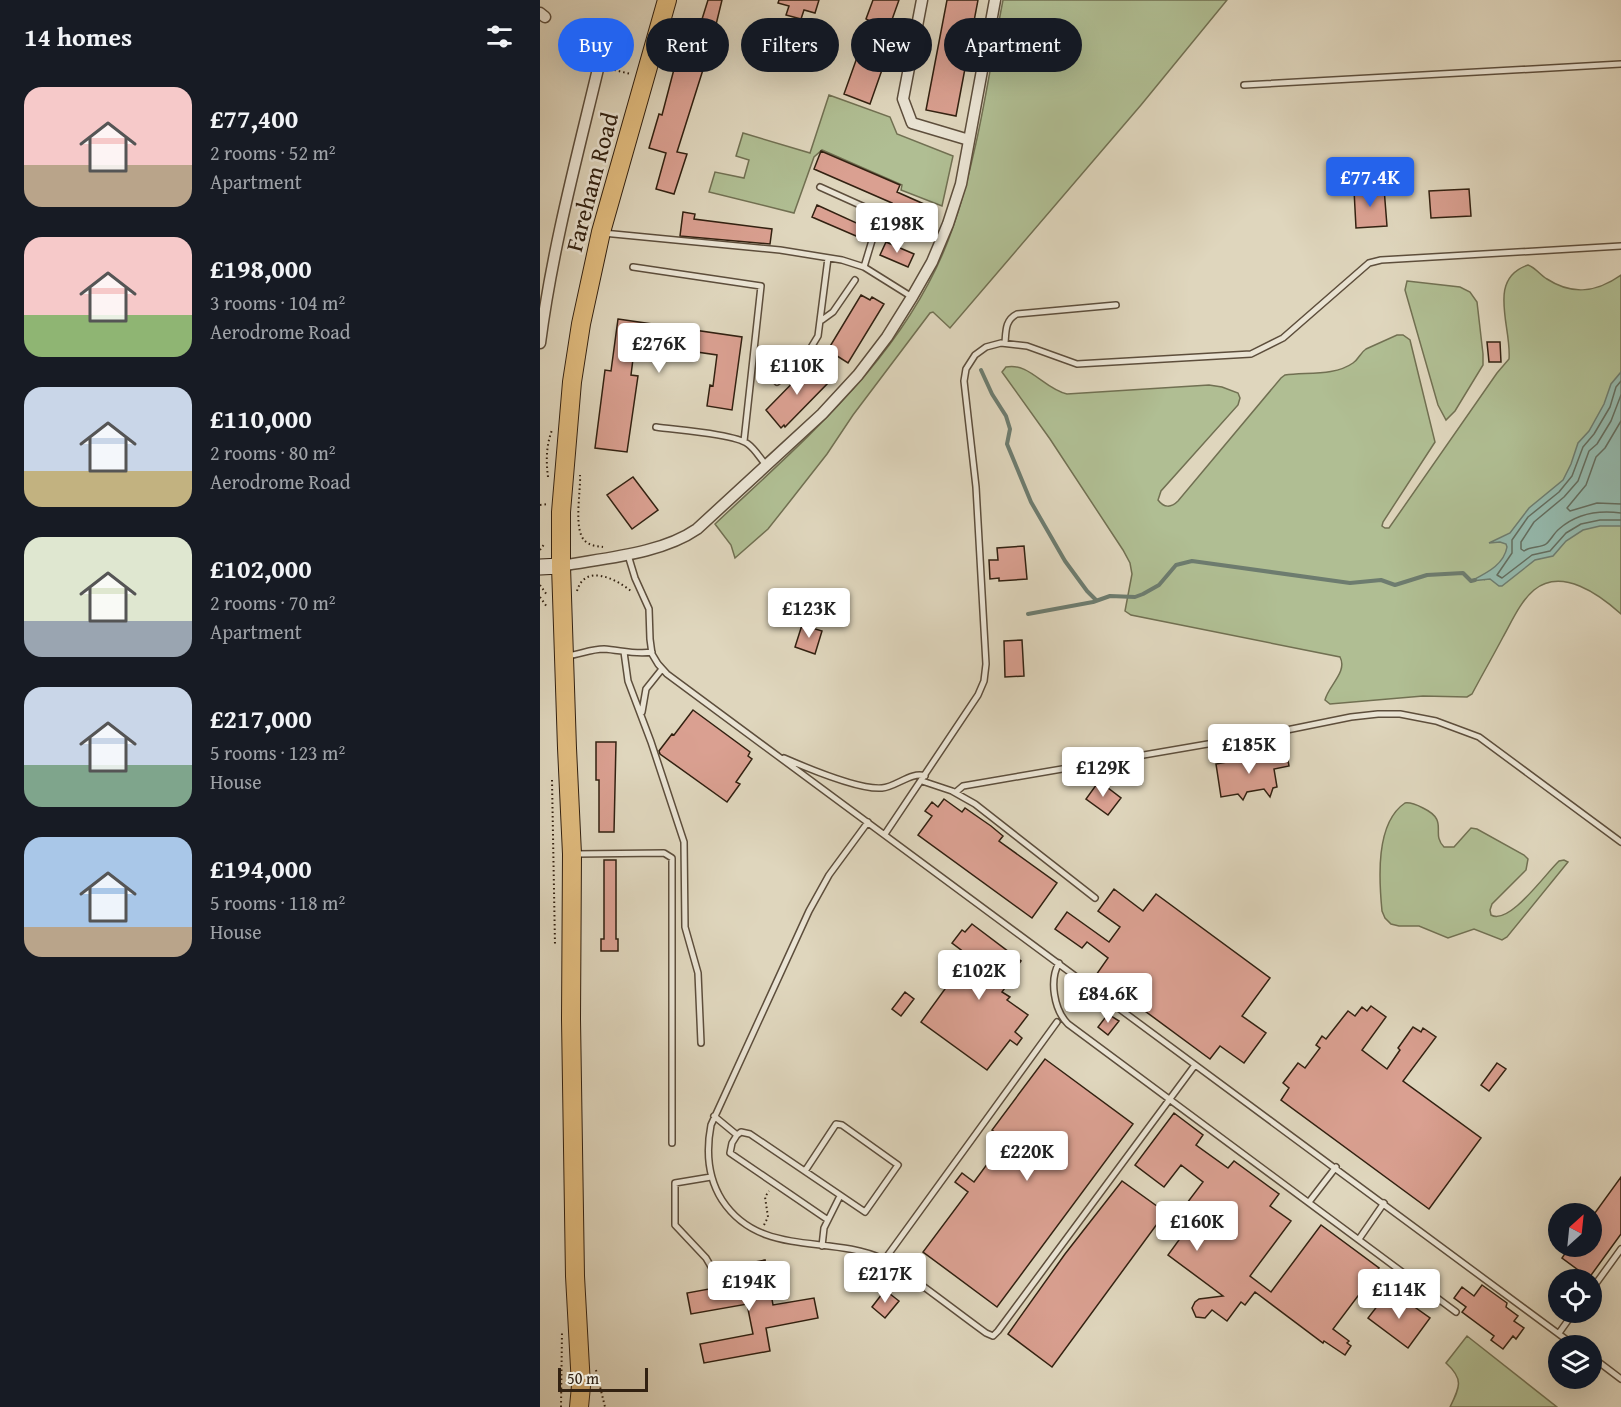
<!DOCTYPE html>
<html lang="en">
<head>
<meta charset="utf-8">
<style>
	:root { --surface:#171b24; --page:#242831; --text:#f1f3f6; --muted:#9ea1a6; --accent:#2563eb }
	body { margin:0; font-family:"Gentium Book Plus",serif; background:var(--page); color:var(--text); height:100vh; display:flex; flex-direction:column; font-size:22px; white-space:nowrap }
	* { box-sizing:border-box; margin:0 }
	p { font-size:20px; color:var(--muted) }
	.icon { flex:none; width:33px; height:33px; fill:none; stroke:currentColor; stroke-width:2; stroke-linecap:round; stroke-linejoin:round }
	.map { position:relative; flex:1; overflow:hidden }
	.panel { display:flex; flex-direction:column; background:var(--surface); width:540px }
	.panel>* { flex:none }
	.guide { position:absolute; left:18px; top:18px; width:570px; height:54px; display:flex; gap:12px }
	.needle { width:39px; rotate:27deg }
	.tools { position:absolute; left:1008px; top:1203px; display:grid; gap:12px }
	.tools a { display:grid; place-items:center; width:54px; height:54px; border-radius:50%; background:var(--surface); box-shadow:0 6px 24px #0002; font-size:30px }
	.scale { position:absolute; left:18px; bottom:15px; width:90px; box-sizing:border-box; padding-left:6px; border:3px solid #322111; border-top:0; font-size:16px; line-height:21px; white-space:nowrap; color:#322111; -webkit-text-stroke:4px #eae4d4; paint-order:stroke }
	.price { position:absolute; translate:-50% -51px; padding:0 14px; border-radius:6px; background:#fff; color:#222; font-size:20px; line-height:39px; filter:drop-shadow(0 2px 3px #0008) }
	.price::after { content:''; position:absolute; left:50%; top:36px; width:18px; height:14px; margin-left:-9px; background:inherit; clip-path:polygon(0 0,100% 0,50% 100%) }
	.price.current { background:var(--accent); color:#fff }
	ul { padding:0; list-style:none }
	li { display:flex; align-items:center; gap:18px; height:150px; padding:0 24px }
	li span { display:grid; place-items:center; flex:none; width:168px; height:120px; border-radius:18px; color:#555 }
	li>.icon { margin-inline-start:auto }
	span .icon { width:72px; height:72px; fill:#fffc; stroke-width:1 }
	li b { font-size:26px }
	h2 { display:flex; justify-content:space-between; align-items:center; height:72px; padding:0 24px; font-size:26px }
	.tag { padding:0 21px; border-radius:27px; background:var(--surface); box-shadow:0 6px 24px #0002; font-size:21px; line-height:54px }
	.tag.current { background:var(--accent); color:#fff }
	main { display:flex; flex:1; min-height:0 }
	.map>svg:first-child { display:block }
	.green { fill:#b0be93; stroke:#717052; stroke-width:1.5 }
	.water { fill:#94b9ad; stroke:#6d7c6f; stroke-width:1.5 }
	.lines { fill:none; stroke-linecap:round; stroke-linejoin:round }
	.shore { stroke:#636d5f; stroke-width:1.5 }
	.stream { stroke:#6d7c6f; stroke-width:4 }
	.building { fill:#daa091; stroke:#322111; stroke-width:1.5 }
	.lane-casing { stroke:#5d4e3c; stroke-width:8 }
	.street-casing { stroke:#5d4e3c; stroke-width:13 }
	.secondary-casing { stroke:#322111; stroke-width:17 }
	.primary-casing { stroke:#322111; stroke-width:20 }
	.path { stroke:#322111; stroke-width:2; stroke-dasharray:1.5 3; stroke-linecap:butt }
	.lane { stroke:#eae4d4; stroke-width:5 }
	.street { stroke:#eae4d4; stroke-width:10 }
	.secondary { stroke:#eae4d4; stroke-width:15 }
	.primary { stroke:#e0bb7e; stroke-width:18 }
	.labels { text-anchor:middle; stroke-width:5; stroke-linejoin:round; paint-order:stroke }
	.street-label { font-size:24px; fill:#322111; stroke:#eae4d4 }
</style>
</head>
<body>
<main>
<section class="panel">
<h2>14 homes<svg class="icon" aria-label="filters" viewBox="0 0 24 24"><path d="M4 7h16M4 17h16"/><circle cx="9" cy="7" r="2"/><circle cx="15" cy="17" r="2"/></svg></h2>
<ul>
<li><span style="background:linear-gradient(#f6c9c9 65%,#b9a48a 0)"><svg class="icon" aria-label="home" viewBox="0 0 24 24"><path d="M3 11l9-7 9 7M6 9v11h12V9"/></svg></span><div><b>£77,400</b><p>2 rooms · 52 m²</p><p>Apartment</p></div></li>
<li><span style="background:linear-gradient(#f6c9c9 65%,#8fb573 0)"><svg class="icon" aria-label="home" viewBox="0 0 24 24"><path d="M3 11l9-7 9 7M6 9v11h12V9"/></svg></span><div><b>£198,000</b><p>3 rooms · 104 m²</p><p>Aerodrome Road</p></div></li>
<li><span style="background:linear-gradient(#c9d6e8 70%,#c2b280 0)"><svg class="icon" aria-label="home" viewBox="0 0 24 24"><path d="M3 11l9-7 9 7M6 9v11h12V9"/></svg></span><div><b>£110,000</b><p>2 rooms · 80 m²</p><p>Aerodrome Road</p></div></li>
<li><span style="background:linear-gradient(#dfe7d0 70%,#9aa5b1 0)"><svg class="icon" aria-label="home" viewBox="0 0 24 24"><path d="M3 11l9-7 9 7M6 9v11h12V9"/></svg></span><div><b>£102,000</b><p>2 rooms · 70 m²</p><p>Apartment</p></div></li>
<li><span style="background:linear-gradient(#c9d6e8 65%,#7fa58c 0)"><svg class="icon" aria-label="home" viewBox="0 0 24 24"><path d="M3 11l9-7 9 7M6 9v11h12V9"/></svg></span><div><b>£217,000</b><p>5 rooms · 123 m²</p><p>House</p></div></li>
<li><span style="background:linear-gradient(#a9c7e8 75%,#b9a48a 0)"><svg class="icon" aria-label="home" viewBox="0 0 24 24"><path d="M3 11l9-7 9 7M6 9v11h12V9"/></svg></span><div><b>£194,000</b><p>5 rooms · 118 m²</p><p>House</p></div></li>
</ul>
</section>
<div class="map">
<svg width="1081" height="1407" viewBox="0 0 1081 1407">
	<rect width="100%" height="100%" fill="#dfd6bd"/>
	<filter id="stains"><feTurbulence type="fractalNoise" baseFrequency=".00333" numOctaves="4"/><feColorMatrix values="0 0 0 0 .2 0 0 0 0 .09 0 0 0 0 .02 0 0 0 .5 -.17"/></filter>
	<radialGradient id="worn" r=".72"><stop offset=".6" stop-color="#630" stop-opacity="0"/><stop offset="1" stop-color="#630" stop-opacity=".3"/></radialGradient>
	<path class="green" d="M463,0H687L601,105L410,328L393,312L390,313L313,415L287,454L247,505L228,529L195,558L191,545L175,524C266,438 369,353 412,230C438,156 448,77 463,0Z
		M289,95L350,117L357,134L413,156L402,206L361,190L362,185L282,150L274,157L254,213L169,192L175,172L204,178L209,160L196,156L203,133L270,153Z
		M988,265C996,268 1000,275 1007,279C1033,296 1057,292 1081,275V469L944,580L1081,478V614C1060,595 1022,567 994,590C980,602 972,621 963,637C953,656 942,675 932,694L927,697L883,696L790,704L785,700C788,686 808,672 800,657L591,615L585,611L592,574L590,563L583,550L510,439L462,372L466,367C489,362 504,389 527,394L669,385L682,387L698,393L700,398L698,405L621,491L618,500C624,508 631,508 638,501L741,378L745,375C766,372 795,376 813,363C819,359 820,353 826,349L857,335H863L870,340L895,442L843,522L842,526L845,528H849L957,373L969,359C972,327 946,279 988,265Z
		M867,281L920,287L930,292L937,302L943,354V365L915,411L906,420L898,405L865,290Z
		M865,803C871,802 877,805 883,808C910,821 890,833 904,847H914L931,828L937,829L984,855L988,859L986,870L952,904L950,910L951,915C969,926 1006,873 1019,861L1024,860L1028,862L967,937L962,940L934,929L908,938L879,926H859L851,924L845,918L842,911C839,880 835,823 865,803Z
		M927,1336L1017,1407H910C920,1387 924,1379 906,1363Z"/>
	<path class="water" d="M1081,372V526H1060L1043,530L1026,541L1013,556L995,560L962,586H959L950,579L931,581C946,573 964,565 967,547L966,544L960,542L949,543L970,533L989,508L1023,480L1031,464L1038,443L1049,431L1064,404L1071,384Z"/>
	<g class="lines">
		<path class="shore" d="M1081,381L1076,387L1070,407L1054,434L1043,447L1032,476L1019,492L988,517L972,540V553L957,575L962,578L992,555L1010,551L1026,533L1041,524L1060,520H1081
			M1081,395L1071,421L1057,444L1049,451L1038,481L1024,497L994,522L981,542V549L984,551C991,546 1001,548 1006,544C1011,540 1014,533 1019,529C1036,514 1059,510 1081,513
			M1081,421L1065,448L1056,457L1046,485L1027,508L1030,511L1057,503L1081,504"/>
		<path class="stream" d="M441,370L452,394L466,416L470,429L467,444L491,502L525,561L547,591L556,600
			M488,614L553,602L570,596L595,597L603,594L619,585L636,565L652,561L810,583L841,580L855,585L887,575L923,573L931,581L935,580"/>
	</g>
	<path class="building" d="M168,0H182L173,37L158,32Z
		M239,0H279L275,13L264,10L261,19L246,15L249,6L238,3Z
		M333,0H359L349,28L356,30L330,104L304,94L330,21L326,19Z
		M407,0H438L416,116L386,110Z
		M144,31L162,37L157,54L167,57L137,152L147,154L134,194L116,189L126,153L109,148L119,114L122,115Z
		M281,151L360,185L357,192L393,208L386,225L350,209L352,203L274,169Z
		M844,188L847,226L816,228L814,190Z
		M929,189L931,216L891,218L889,191Z
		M277,205L321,225L316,236L272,217Z
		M143,212L155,214L154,219L232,229L230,244L140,236Z
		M346,242L374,254L368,267L340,255Z
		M321,295L330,300L332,297L344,304L308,363L294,354L296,352L289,348Z
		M78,319L202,337L192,410L167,406L170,385L173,386L177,355L95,343L91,375L98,376L87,452L55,448L65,370L71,371Z
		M947,342H960L961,362H949Z
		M270,365L277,372L279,370L289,380L288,383L245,427L244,425L241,428L226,410Z
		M93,477L118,510L92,529L67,495Z
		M484,546L487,579L459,581V578L450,579L449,560H458L457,548Z
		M262,625L282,631L275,654L255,647Z
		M482,640L484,676L465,677L464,641Z
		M153,710L210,752L208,756L212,759L196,782L200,784L187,802L120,754L119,751L132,734L134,735Z
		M56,742H76L74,832H59V780H56Z
		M731,754V758L747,755L749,766L734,769L737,787L733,788L730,797L724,789L707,792L703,800L698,794L681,797L676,764Z
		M559,781L581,798L568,815L546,799Z
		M404,799L422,812L425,808L451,826L463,836L459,841L517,883L492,918L378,835L392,816L385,811L392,802L398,807Z
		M64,860H76V939H78V951H61V939H64Z
		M574,889L603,911L616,894L730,978L702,1016L726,1033L704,1063L680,1046L670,1059L556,975L568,958L547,942L542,948L515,929L527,912L569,942L580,927L558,911Z
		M432,924L481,961L475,969L477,971L462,992L470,997L467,1000L488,1015L475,1032L482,1038L477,1045L470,1040L447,1070L381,1022L429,956L412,943L422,930L425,932Z
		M365,992L374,999L361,1016L352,1009Z
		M831,1006L846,1017L822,1050L847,1069L860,1050L858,1048L873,1027L881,1032L883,1028L896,1037L863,1081L941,1138L889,1209L741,1100L749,1088L743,1083L758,1063L765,1068L780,1048L776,1045L782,1036L786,1039L808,1011L815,1016L822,1007L827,1011Z
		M568,1014L579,1021L568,1035L558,1027Z
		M505,1059L593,1124L457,1307L383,1252L428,1192L415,1182L422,1173L434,1182L465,1140L452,1130Z
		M957,1063L966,1069L949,1091L941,1085Z
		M634,1113L663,1135L656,1145L688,1168L694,1161L739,1194L730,1206L751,1221L710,1276L731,1292L781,1225L839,1268L793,1329L809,1341L807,1343L811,1346L805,1355L784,1341L783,1343L715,1292L705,1305L701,1302L687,1321L672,1310L665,1318L656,1317L652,1308L655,1302L659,1299L683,1296L628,1255L639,1240L617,1224L512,1367L468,1334L525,1254L582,1181L635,1219L663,1182L641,1165L624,1187L595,1165Z
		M1081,1177V1234L1049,1278L1022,1258L1030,1246H1052V1217Z
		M225,1260L233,1305L274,1298L278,1318L226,1328L230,1351L164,1363L160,1344L213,1334L207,1304L151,1314L147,1293L202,1283L199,1265Z
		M942,1285L967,1303L966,1307L978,1316L974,1321L984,1328L976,1339L973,1336L963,1349L951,1340L954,1336L922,1312L926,1307L914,1298L922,1287L934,1296Z
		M345,1290L359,1301L345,1318L332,1307Z
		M845,1296L861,1307L866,1301L890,1318L868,1348L828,1318Z"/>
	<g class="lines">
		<defs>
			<path id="lane" d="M704,85L1081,64
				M280,187L340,214L324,267
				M338,222L364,232
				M63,233L240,250L302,260L324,267L372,297
				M93,267L221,286L204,441
				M282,320L293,312L315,280
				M465,343C466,331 465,320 477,314L576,305
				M237,382L261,364L278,336L288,258
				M116,427C136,430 195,434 208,444C215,449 220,458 226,465
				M88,555L95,578L109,609L110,639L112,654L118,664L127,674L1035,1346
				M84,652L88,681L111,742L144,842L145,927L158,973L161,1043
				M26,656C39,655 50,649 64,649C80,650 96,655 112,652
				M102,712L106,689L122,669
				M244,758C267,768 318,790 342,788C356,787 372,771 385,776
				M382,781L412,791L435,804L555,898
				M416,792L423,786L732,733L811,717L838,714H860L896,721L939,737L1081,842
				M328,822L289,875L269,911L171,1125C166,1151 167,1176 182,1200C220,1258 288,1234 343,1259C357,1265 368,1275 380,1284C402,1300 424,1317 446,1333L453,1336L458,1331L655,1065
				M345,834L438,695L444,681L446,664L436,487L424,381L426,369L435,355L446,347L461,343L487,346L537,364L711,354L743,338L829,263L841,260L1081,246
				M36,854L124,853L132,858V1143
				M519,963C509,980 514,1010 528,1024L916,1312
				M174,1116L197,1135
				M265,1171L296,1124L302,1125L358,1165L325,1212L210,1134L201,1132L197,1135L192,1143L190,1153L288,1220
				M171,1177L135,1183V1225L166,1258L173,1270
				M769,1202L796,1167
				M819,1239L844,1203
				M282,1246L284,1228L300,1196
				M345,1259L517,1022
				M1052,1289L1081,1249
				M1019,1333L1034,1312
				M1052,1357L1081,1379"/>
			<path id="street" d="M382,0L363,99L372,123L429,140
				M0,13L5,17
				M0,343C13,243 40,146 63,48
				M21,566C64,558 121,554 157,529L282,414L318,375L347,337L372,297L392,262L408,224L421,184L455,0"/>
			<path id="secondary" d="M0,567L21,566"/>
			<path id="primary" d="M39,1407L41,1386L35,1276L31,1019L32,854L27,748L21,566V512L32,382L41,324L61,232L127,0"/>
		</defs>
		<use href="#lane" class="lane-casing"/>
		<use href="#street" class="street-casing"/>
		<use href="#secondary" class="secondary-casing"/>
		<use href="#primary" class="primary-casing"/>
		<path class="path" d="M70,69L91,74
			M40,475C41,491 33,530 45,541C50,546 57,546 63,547
			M8,477C6,461 6,446 12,430
			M0,505L8,504
			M0,550L5,543
			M0,585L7,595
			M37,591C45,563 76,579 91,591
			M0,597L7,607
			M12,780L15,945
			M224,1225L228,1217L225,1197L229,1191
			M56,1370L65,1407
			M21,1407L22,1332"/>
		<use href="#lane" class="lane"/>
		<use href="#street" class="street"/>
		<use href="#secondary" class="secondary"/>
		<use href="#primary" class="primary"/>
	</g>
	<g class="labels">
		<g class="street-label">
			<text transform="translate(52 182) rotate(-75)" y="8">Fareham Road</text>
		</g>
	</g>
	<rect width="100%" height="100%" filter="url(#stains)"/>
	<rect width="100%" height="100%" fill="url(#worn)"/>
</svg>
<div class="tools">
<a><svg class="needle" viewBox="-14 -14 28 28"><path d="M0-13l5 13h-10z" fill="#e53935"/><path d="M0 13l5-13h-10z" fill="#9ea1a6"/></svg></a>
<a><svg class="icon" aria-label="locate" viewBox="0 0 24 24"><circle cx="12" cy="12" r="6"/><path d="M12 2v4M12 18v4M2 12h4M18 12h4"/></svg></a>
<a><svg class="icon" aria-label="layers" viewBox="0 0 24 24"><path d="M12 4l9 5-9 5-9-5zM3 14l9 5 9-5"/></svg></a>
</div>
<div class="scale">50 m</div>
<b class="price current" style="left:830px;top:208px">£77.4K</b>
<b class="price" style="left:357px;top:254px">£198K</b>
<b class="price" style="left:119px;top:374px">£276K</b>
<b class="price" style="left:257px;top:396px">£110K</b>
<b class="price" style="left:269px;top:639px">£123K</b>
<b class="price" style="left:709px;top:775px">£185K</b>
<b class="price" style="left:563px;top:798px">£129K</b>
<b class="price" style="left:439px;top:1001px">£102K</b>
<b class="price" style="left:568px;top:1024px">£84.6K</b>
<b class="price" style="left:487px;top:1182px">£220K</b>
<b class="price" style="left:657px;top:1252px">£160K</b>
<b class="price" style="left:345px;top:1304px">£217K</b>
<b class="price" style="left:209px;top:1312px">£194K</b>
<b class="price" style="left:859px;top:1320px">£114K</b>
<div class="guide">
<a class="tag current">Buy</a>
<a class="tag">Rent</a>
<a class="tag">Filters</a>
<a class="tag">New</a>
<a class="tag">Apartment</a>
</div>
</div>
</main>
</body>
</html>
